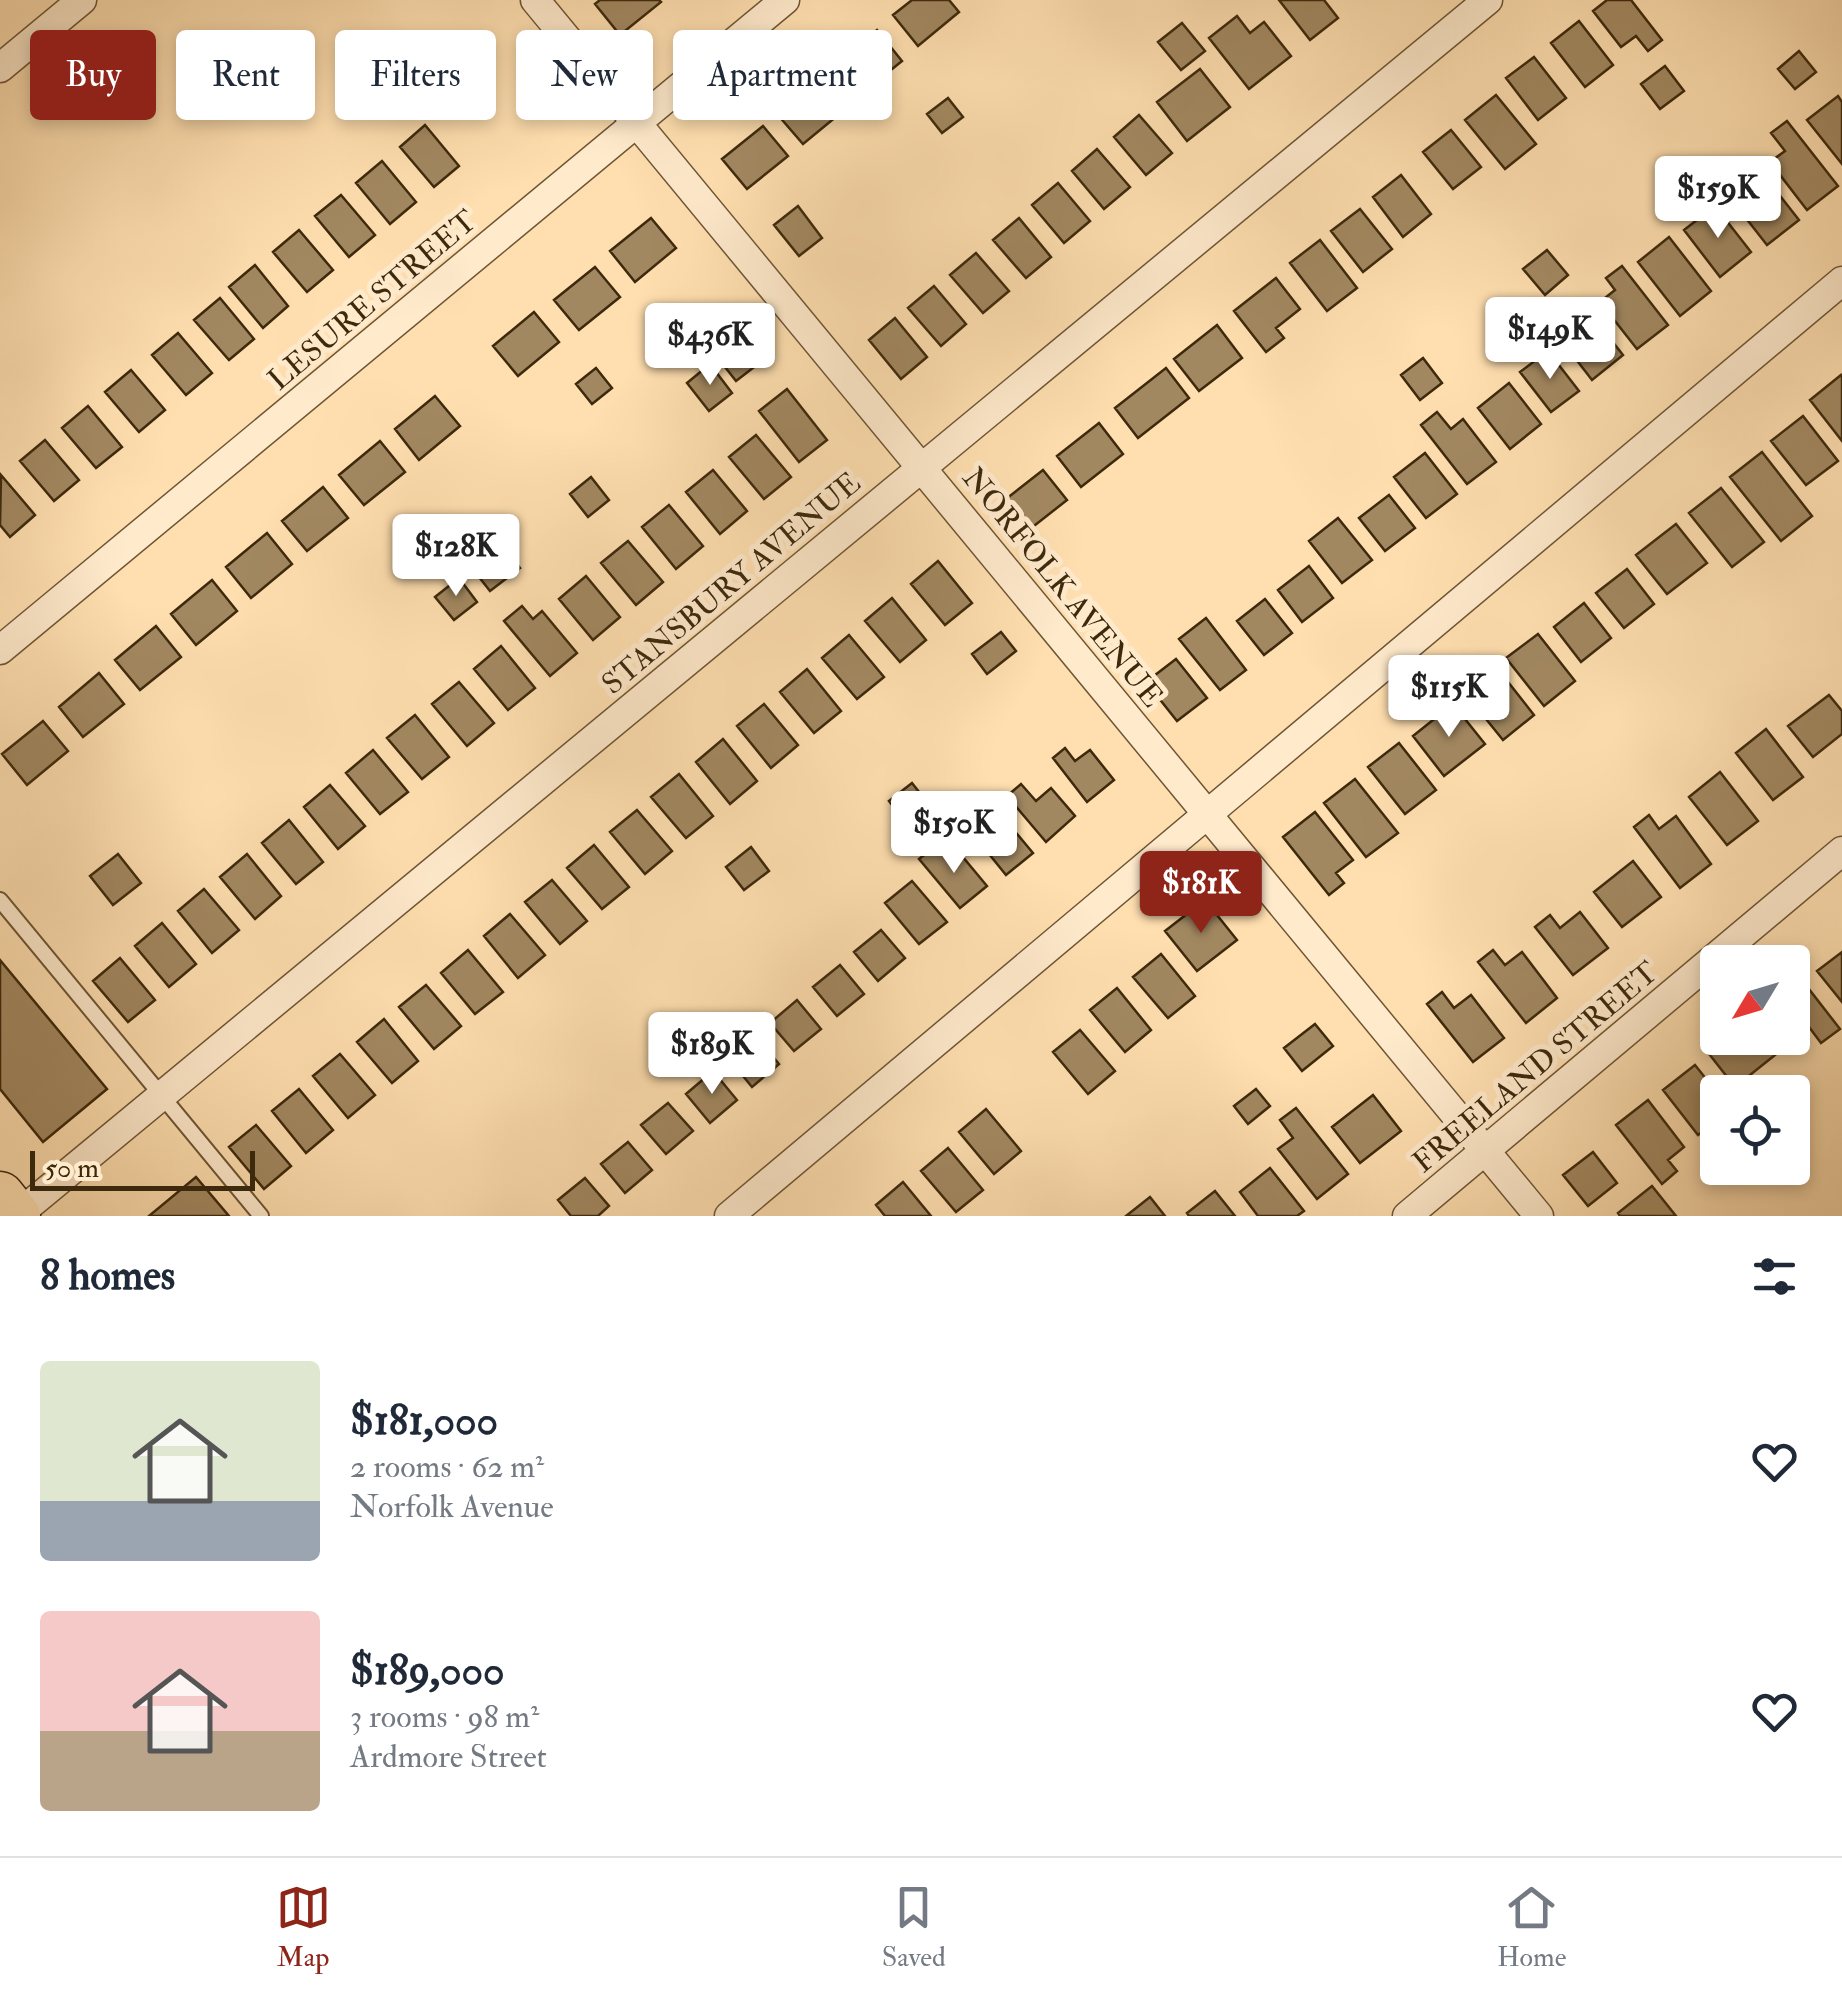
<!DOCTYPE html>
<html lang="en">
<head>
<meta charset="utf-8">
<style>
	:root { --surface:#fff; --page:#f6f6f7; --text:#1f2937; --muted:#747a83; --line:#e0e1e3; --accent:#8f2418 }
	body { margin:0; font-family:"IM FELL Double Pica",serif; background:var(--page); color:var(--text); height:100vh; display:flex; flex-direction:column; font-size:38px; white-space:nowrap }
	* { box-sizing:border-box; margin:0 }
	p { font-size:32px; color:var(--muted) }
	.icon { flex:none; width:55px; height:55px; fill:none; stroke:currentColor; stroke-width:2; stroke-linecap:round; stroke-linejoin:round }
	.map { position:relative; height:1216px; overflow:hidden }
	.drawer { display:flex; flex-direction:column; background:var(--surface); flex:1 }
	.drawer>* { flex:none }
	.guide { position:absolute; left:30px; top:30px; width:1000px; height:90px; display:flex; gap:20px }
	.needle { width:65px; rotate:232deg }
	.controls { position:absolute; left:1700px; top:945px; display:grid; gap:20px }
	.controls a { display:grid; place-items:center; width:110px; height:110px; border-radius:10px; background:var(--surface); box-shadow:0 5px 15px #0003; font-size:50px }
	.scale { position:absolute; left:30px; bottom:25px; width:225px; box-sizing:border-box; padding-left:10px; border:5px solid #3d290c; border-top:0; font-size:28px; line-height:35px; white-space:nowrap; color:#3d290c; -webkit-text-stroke:8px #ffeacc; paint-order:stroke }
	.price { position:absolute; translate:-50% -85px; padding:0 22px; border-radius:10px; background:#fff; color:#222; font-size:32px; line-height:65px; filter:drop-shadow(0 2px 5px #0008) }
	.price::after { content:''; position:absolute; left:50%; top:60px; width:30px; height:22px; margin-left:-15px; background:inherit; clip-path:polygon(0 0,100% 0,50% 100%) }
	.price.active { background:var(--accent); color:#fff }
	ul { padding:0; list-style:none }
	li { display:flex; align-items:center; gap:30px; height:250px; padding:0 40px }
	li span { display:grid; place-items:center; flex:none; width:280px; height:200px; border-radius:10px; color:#555 }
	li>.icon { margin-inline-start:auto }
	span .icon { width:120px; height:120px; fill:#fffc; stroke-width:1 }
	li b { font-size:42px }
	h2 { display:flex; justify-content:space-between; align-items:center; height:120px; padding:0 40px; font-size:42px }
	.tag { padding:0 35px; border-radius:10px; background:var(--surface); box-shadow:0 5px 15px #0003; font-size:35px; line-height:90px }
	.tag.active { background:var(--accent); color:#fff }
	.dock { display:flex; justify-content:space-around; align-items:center; height:140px; border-top:2px solid var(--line); background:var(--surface); font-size:28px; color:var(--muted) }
	.dock a { display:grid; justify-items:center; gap:5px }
	.dock .active { color:var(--accent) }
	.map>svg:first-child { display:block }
	.building { fill:#a28861; stroke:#3d290c; stroke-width:2.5 }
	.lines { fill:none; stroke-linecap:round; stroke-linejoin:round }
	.service-casing { stroke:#6e5635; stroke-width:18 }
	.minor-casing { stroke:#6e5635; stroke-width:31 }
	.trunk-casing { stroke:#3d290c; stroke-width:51 }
	.service { stroke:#ffeacc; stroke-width:14 }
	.minor { stroke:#ffeacc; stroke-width:28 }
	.trunk { stroke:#ffdfb0; stroke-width:48 }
	.labels { text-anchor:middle; stroke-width:10; stroke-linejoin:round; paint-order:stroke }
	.street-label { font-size:30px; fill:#3d290c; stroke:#ffeacc }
</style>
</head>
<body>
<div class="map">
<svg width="1842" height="1216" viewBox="0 0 1842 1216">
	<rect width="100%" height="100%" fill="#ffdfb0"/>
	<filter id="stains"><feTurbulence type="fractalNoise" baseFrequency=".002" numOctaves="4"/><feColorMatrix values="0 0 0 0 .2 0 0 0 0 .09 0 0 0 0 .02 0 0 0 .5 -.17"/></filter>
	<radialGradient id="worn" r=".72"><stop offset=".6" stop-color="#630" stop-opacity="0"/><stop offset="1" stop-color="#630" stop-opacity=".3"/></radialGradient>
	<path class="building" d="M600,0H659L661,2L620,35L595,4Z
		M912,0H949L959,12L918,46L893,15Z
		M1279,0H1324L1338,18L1310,40Z
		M1607,0H1631L1662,40L1648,51L1636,36L1621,47L1593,11Z
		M1237,16L1250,33L1264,22L1291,56L1249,89L1209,38Z
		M1579,21L1613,65L1585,87L1551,43Z
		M1182,23L1205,51L1181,70L1158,42Z
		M877,30L902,61L861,94L836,64Z
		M1799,51L1816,72L1795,89L1778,69Z
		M1534,57L1566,98L1538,120L1506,78Z
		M1665,66L1684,91L1660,109L1641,84Z
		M1200,69L1230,107L1187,141L1157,102Z
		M818,80L843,111L803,144L777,114Z
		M1496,95L1536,144L1505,169L1465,120Z
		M1838,96L1842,102V164L1807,120Z
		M948,98L963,117L942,133L927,114Z
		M1139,115L1172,153L1146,175L1114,137Z
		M1787,121L1838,186L1807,210L1770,162L1785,151L1771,133Z
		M425,125L459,166L434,187L400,147Z
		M763,126L788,156L747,189L722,159Z
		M1451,130L1481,167L1453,189L1423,152Z
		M1097,149L1130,187L1104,209L1072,171Z
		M1752,160L1799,220L1767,245L1720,185Z
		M382,161L416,202L390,224L356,183Z
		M1401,175L1431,214L1403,237L1373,197Z
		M1058,183L1090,221L1064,243L1032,205Z
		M341,195L375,235L349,257L315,216Z
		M798,206L822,238L799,256L774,225Z
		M1715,206L1751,252L1720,277L1684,230Z
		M1360,209L1392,249L1363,272L1331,231Z
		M651,218L676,248L635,282L610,251Z
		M1019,218L1051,257L1026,278L993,240Z
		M299,230L333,270L307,292L273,252Z
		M1669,237L1711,291L1680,316L1638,262Z
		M1320,240L1357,288L1327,311L1290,263Z
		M1547,250L1568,275L1545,295L1523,269Z
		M976,253L1009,291L983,313L950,275Z
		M255,265L288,306L263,328L229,287Z
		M1622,266L1668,325L1637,349L1600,302L1615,290L1606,278Z
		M595,267L620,297L579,330L554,300Z
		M1276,278L1300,309L1276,328L1284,338L1266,352L1234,311Z
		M934,286L966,324L941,346L908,308Z
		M220,298L254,339L229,360L194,320Z
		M1579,299L1623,355L1592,380L1558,336L1571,326L1561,313Z
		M534,312L559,342L518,376L493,346Z
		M895,318L927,357L901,379L869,340Z
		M1217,325L1242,358L1199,391L1174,359Z
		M178,333L212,373L186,395L152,355Z
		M740,341L758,364L736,381L718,358Z
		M1548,351L1579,391L1551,412L1520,372Z
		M1423,358L1442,383L1420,400L1401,375Z
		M710,364L732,393L709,411L687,383Z
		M596,368L612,388L592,404L576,384Z
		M1166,368L1189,398L1138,438L1115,408Z
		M131,370L165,410L139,432L105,392Z
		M1841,375L1842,377V441L1810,400Z
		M1509,383L1541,424L1510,449L1478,408Z
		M787,389L827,440L799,462L759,411Z
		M435,396L460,426L419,460L395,429Z
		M88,406L122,447L96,468L62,428Z
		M1437,412L1451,429L1463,419L1496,462L1467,484L1421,425Z
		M1803,416L1838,461L1806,485L1771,441Z
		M1099,423L1123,454L1081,487L1057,456Z
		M756,435L791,477L764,499L729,457Z
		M45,440L79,480L54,501L20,461Z
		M380,441L405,472L364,505L339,475Z
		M1762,452L1812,516L1781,541L1730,477Z
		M1425,453L1457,494L1426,518L1394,477Z
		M713,470L747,511L720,534L686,492Z
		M1043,470L1067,500L1025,533L1001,503Z
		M1,475L35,515L10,537L0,525Z
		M591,477L609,500L588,517L570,494Z
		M323,487L348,518L307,551L282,521Z
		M1721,488L1764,542L1732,567L1689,513Z
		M1389,495L1415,528L1385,551L1359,518Z
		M669,505L703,546L676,569L642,527Z
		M1338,518L1372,560L1342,583L1309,541Z
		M1676,524L1707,563L1667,594L1636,555Z
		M267,533L292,564L251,598L226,567Z
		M498,540L520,568L490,591L468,563Z
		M628,541L663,582L636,605L601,563Z
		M938,561L972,603L945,625L911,584Z
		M1309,566L1333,598L1302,622L1278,590Z
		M1627,569L1654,604L1624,628L1596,593Z
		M586,576L620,617L593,640L559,599Z
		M459,578L477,602L454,620L435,597Z
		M212,580L237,611L196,645L171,614Z
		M892,598L926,640L900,662L865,621Z
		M1265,599L1292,633L1264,655L1237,621Z
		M1584,603L1611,638L1581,662L1554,627Z
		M522,606L533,619L542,611L577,653L550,676L504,621Z
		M1206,618L1246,670L1220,690L1179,639Z
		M156,626L181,657L140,690L115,660Z
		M1001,632L1016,651L987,674L972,654Z
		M1538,634L1575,681L1544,706L1506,658Z
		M849,635L884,677L857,699L822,658Z
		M501,646L535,688L508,710L474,669Z
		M1176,659L1207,698L1177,721L1146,682Z
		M1497,668L1534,715L1503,740L1465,693Z
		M807,669L841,711L814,733L780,692Z
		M99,673L124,704L83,737L59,707Z
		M459,682L494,723L467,746L432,704Z
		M1829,695L1842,711V734L1813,757L1788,726Z
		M764,704L798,745L771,768L737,726Z
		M1453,704L1485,744L1444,776L1413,736Z
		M415,715L449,757L422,779L387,738Z
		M43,721L68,751L27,785L2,754Z
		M1766,729L1803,777L1773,800L1736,753Z
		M723,739L757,781L730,804L696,762Z
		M1399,743L1436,790L1405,814L1368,767Z
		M1065,748L1075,761L1090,750L1114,780L1087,802L1053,758Z
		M373,750L408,792L380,814L346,773Z
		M1720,772L1758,821L1727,845L1689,797Z
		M679,774L713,816L686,838L651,797Z
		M1355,779L1398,833L1366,857L1324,803Z
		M912,783L930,806L907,824L889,801Z
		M1021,784L1036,801L1051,788L1075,816L1046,842L1007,796Z
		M330,785L365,826L338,849L304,807Z
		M637,810L672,851L645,874L610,832Z
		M998,811L1033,853L1006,875L972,833Z
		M1315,812L1353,860L1336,873L1344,883L1329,895L1283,837Z
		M1649,815L1659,829L1676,816L1711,864L1680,888L1634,827Z
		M289,820L323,862L296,884L262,843Z
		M594,845L629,887L602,909L567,868Z
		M937,845L952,864L962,856L987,886L960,908L919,859Z
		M751,847L769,871L744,890L726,867Z
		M118,854L141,883L113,905L90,876Z
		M247,854L281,896L255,919L220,877Z
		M1633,861L1661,897L1622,927L1594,892Z
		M552,880L587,921L560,944L525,902Z
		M912,881L947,922L919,944L885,903Z
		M204,889L239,930L212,953L178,911Z
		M1205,900L1237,940L1197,971L1165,931Z
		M1580,912L1608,948L1573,975L1535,927L1550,915L1560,928Z
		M510,914L545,955L518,978L484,936Z
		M162,923L196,964L169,987L135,946Z
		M881,930L905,958L878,981L854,952Z
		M468,950L503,992L475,1014L441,973Z
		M1493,950L1505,965L1522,952L1557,998L1526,1023L1478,962Z
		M1842,952V1002L1817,971Z
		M1161,954L1195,996L1168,1018L1133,977Z
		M120,958L155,1000L128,1022L93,981Z
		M0,960L107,1089L43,1142L0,1089Z
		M840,965L864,994L837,1016L813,987Z
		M1798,975L1840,1029L1821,1043L1809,1027L1787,1044L1782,1038H1792V979Z
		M426,985L461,1026L434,1049L399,1007Z
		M1117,988L1151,1030L1125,1052L1090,1010Z
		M1442,992L1454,1008L1471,995L1504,1038L1473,1062L1427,1004Z
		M797,1000L821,1029L794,1051L770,1023Z
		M739,1016L779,1064L752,1087L712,1038Z
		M384,1019L418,1061L392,1083L357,1042Z
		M1315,1024L1333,1046L1302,1071L1284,1048Z
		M1080,1030L1115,1071L1088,1094L1053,1052Z
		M1722,1038H1762L1775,1055L1735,1087L1706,1050Z
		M340,1054L375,1095L348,1118L313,1076Z
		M1695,1065L1718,1094V1124L1716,1122L1698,1135L1663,1090Z
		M713,1071L737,1100L710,1123L686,1094Z
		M299,1089L333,1130L306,1153L272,1111Z
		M1256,1089L1270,1106L1248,1124L1234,1106Z
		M1373,1095L1401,1131L1360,1163L1332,1127Z
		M1648,1100L1684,1147L1668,1160L1677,1171L1662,1184L1616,1125Z
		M668,1103L693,1131L666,1154L641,1125Z
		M1296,1108L1348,1174L1317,1199L1278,1149L1293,1138L1280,1120Z
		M986,1109L1021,1151L994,1174L959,1132Z
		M256,1125L291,1166L264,1189L229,1147Z
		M628,1142L652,1170L625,1193L601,1164Z
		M948,1148L983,1190L956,1212L921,1171Z
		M1593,1152L1617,1183L1588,1206L1563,1175Z
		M1270,1168L1304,1211L1297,1216H1258L1240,1192Z
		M196,1177L229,1216H149Z
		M585,1178L609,1206L598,1216H571L558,1200Z
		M903,1182L931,1216H885L876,1205Z
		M1652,1186L1676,1216H1620L1618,1213Z
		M1215,1191L1235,1216H1189L1187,1213Z
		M1150,1197L1165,1216H1126Z"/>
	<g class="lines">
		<defs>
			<path id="service" d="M0,900L261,1216"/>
			<path id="minor" d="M535,0L1539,1216
				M0,68L82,0
				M0,650L785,0
				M16,1216L1488,0
				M729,1216L1842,281
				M1407,1216L1842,851"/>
			<path id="trunk" d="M0,1196L16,1216"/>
		</defs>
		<use href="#service" class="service-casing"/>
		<use href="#minor" class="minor-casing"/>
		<use href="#trunk" class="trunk-casing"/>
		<use href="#service" class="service"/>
		<use href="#minor" class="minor"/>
		<use href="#trunk" class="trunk"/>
	</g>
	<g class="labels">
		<g class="street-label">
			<text transform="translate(372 300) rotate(-40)" y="10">LESURE STREET</text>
			<text transform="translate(731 583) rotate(-40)" y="10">STANSBURY AVENUE</text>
			<text transform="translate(1063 587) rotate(51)" y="10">NORFOLK AVENUE</text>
			<text transform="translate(1535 1067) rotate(-40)" y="10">FREELAND STREET</text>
		</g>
	</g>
	<rect width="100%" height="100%" filter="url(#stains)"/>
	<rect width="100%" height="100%" fill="url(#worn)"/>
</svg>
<div class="controls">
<a><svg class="needle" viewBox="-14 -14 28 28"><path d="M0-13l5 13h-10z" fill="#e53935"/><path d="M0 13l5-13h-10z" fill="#747a83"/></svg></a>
<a><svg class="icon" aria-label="locate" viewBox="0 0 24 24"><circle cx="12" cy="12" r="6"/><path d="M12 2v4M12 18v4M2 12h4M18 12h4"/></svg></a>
</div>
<div class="scale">50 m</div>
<b class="price" style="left:1718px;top:241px">$159K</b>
<b class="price" style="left:1550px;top:382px">$149K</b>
<b class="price" style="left:710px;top:388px">$436K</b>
<b class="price" style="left:456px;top:599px">$128K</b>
<b class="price" style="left:1449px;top:740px">$115K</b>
<b class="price" style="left:954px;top:876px">$150K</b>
<b class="price active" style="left:1201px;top:936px">$181K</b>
<b class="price" style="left:712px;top:1097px">$189K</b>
<div class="guide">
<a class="tag active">Buy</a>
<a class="tag">Rent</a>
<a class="tag">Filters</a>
<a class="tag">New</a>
<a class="tag">Apartment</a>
</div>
</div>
<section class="drawer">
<h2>8 homes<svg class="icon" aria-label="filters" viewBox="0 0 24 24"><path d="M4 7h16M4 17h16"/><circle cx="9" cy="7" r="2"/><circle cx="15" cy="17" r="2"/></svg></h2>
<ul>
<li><span style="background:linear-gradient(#dfe7d0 70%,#9aa5b1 0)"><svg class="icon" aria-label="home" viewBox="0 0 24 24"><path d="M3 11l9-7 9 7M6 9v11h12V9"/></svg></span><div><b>$181,000</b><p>2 rooms · 62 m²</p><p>Norfolk Avenue</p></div><svg class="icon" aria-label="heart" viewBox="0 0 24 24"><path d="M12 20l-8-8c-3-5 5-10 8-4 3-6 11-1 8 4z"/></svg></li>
<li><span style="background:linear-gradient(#f6c9c9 60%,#b9a48a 0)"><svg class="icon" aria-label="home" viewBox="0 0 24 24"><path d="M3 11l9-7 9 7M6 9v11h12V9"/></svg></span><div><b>$189,000</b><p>3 rooms · 98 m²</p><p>Ardmore Street</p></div><svg class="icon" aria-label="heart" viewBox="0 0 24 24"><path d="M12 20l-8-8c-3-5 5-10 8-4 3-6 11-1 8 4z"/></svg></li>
</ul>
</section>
<nav class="dock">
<a class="active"><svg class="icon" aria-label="map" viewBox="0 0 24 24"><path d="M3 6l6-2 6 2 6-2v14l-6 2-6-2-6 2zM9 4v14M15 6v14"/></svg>Map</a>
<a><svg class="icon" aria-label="saved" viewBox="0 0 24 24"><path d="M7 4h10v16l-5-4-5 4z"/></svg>Saved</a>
<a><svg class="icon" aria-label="home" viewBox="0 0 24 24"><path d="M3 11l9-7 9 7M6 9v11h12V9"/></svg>Home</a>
</nav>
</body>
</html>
